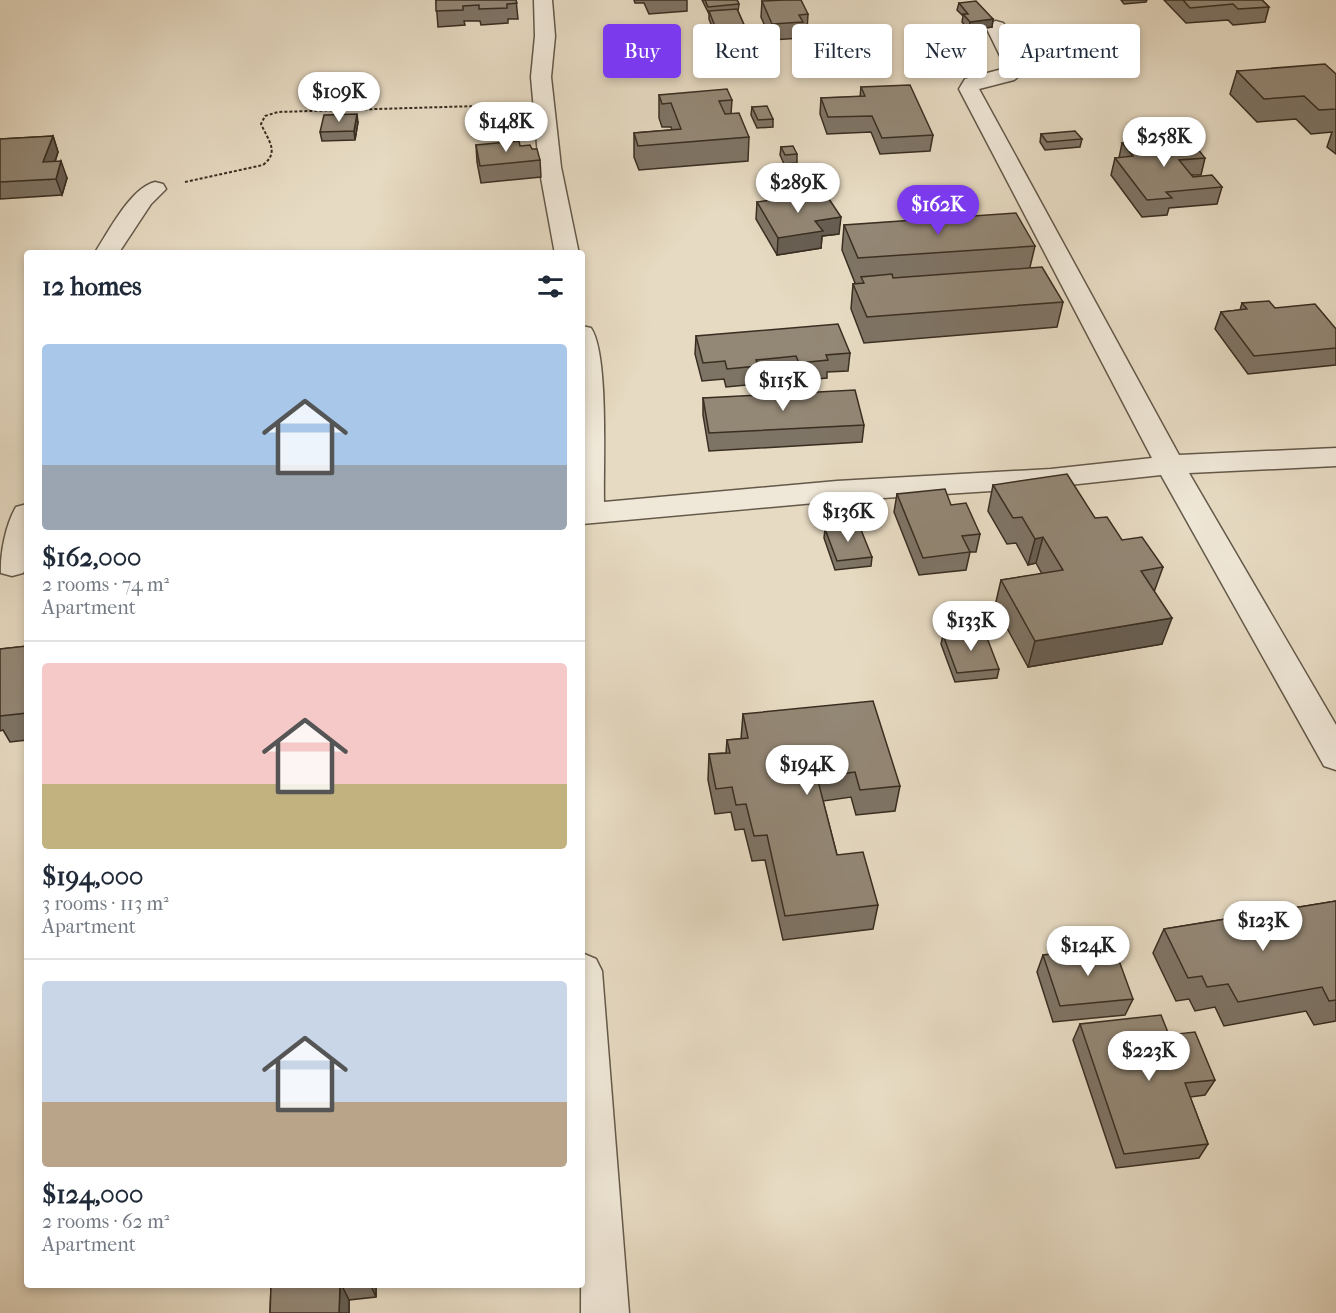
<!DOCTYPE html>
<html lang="en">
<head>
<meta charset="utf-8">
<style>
	:root { --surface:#fff; --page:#f6f6f7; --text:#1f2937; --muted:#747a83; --line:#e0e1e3; --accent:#7c3aed }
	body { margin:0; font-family:"IM FELL French Canon",serif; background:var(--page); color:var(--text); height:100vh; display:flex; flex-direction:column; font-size:22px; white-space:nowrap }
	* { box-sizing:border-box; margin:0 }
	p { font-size:20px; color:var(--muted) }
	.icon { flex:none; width:33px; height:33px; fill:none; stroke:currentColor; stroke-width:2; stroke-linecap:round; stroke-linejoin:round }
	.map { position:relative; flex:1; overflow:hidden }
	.panel { position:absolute; left:24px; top:250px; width:561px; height:1038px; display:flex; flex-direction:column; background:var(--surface); border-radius:6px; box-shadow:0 3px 9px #0003 }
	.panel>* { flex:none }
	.banner { position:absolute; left:603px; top:24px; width:570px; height:54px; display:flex; gap:12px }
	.price { position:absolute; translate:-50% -51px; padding:0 14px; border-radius:21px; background:#fff; color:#222; font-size:20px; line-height:39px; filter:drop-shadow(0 2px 3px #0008) }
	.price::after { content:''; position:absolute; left:50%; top:36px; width:18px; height:14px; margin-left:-9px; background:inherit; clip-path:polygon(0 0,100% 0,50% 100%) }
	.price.on { background:var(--accent); color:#fff }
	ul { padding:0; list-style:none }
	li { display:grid; align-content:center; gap:12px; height:318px; padding:0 18px }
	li+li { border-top:2px solid var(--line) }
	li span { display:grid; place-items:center; height:186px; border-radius:6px; color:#555 }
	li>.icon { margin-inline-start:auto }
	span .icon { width:108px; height:108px; fill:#fffc; stroke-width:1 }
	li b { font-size:26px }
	h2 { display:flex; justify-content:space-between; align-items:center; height:72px; padding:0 18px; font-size:26px }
	.chip { padding:0 21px; border-radius:6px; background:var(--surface); box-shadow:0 3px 9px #0003; font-size:21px; line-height:54px }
	.chip.on { background:var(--accent); color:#fff }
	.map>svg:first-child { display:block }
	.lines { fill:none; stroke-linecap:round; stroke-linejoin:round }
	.street-casing { stroke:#645949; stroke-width:3 }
	.path { stroke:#392e21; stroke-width:2; stroke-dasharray:3 2; stroke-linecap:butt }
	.street { fill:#efe7d7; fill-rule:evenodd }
	.wall { fill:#7e7465; stroke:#392e21; stroke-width:1.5 }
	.shaded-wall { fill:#675e52; stroke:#392e21; stroke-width:1.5 }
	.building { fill:#938775; stroke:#392e21; stroke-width:1.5 }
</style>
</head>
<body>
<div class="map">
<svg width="1336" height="1313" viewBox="0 0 1336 1313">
	<rect width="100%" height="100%" fill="#e6dac2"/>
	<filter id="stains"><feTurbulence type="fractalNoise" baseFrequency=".00333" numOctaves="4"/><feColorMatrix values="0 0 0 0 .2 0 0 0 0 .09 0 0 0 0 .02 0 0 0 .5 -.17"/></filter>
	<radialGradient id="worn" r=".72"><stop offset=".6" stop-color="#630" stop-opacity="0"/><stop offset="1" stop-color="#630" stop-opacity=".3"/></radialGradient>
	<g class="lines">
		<defs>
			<path id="street" d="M534,0H552L555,36L551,77L561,167L579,254H555L539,167L531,77L535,36Z
				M996,21L1003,23L1006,27L1027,70L1014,80L979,89L1179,455L1336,448V466L1189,473L1336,725V770L1324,766L1161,475L1051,487L837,501L582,524V326L591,328C609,354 603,466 604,502L837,481L1051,469L1152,458L959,89L965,79L1006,68L986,27L989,23Z
				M155,182L163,184L166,189L151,204L118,254H94C108,233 130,188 155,182Z
				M27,504V566L23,573L12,576L1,573C0,553 6,524 16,507Z
				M582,953L596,959L602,971L629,1313H581Z"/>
		</defs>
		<use href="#street" class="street-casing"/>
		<path class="path" d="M185,182L263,165C280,152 268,140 261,124L265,116L278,112L510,105"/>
		<use href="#street" class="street"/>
	</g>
	<path class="wall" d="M436,0H516L518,19H508V23L481,25L480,21H464L465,25L438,27Z
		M634,0H687V11L649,14L644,3H635Z
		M702,0H737L739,4L738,11L745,27V35L716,37L709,19V14Z
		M1121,0H1147L1146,2L1124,4Z
		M1164,0H1262L1269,7L1265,22L1233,25L1228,20L1186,23Z
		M762,1L808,14L807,30H803L802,38L771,40L761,17Z
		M959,3L993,19L992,27L969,30L962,22L963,16L957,10Z
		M740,49L761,59L760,67L745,68L739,57Z
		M1237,71L1336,74V154L1327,147L1332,132L1311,134L1296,119L1257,122L1230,94Z
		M861,87L933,135L930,151L880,154L871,132L827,134L820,114L821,98L860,97Z
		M659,95L732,100L731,114L749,137L748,161L639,170L634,157V133L672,130L671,127H662L659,118Z
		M752,107L773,119V127L757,128L751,115Z
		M358,122L355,140L322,141L320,132Z
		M1041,134L1082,139L1080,147L1045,150L1040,142Z
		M53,136L58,152L55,162L67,178L62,195L0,199V139Z
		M1122,143L1205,158L1201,175H1192L1193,177L1222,187L1217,204L1169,208L1167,215L1142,217L1111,175L1115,158H1119Z
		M476,145L520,146L532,149L540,160L541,177L481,183L477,162Z
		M781,147L797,154V163L784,164L780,155Z
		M757,202L839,234L822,236L821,248L777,255L756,219Z
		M844,225L1035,246L1030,267L1063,302L1057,327L864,343L851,309L853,284L855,283L842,250Z
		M1242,303L1275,308L1336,329V365L1248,374L1215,329L1221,312L1240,310Z
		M696,336L850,353L848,371L827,372V378L797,381L795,373L758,377L757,384L726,387L724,379L702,381L695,354Z
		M703,398L864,425L862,442L709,451L703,415Z
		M993,485L1095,518L1122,540L1163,567L1154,592L1162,644L1028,667L995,606L1001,580L1042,574L1036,563L1028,565L1016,543L1007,544L988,511Z
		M897,494L951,505L980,534L976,552H970L966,570L919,575L894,512Z
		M825,529L872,557L871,566L835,570L824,538Z
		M943,635L999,669L997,678L955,682L941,644Z
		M27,646V740L10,742L3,730L0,731V649Z
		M743,714L900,786L895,811L856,815L851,797L823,801L837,855L878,905L873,929L783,940L765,860L752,861L744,829L735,830L731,812L715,814L708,780L709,754L726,753L727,740L741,739Z
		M1336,901V1021L1314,1025L1306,1011L1224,1026L1215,1007L1195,1011L1189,999L1176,1001L1153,953L1164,929Z
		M1043,955L1133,999L1125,1015L1053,1022L1037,972Z
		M1080,1024L1169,1035L1215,1080L1205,1095L1190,1097L1208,1144L1199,1158L1116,1168L1073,1040Z
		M271,1286H376V1297L349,1300V1313H270Z"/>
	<path class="shaded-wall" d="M993,19L992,27L969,30L970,22Z
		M357,114L358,122L355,140L354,131Z
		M53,136L58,152L49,179L43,162Z
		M61,161L67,178L62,195L56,179Z
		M841,217L839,234L822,236L821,248L777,255L778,238L815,221Z
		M1043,537L1036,563L1028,565L1035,539Z
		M1172,618L1162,644L1028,667L1035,641Z
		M340,1286H342L349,1300V1313H339Z
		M371,1286H376V1297Z"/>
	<path class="building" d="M436,0H516L517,3L507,4V8L479,9V5L463,6V10L436,11Z
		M705,0H737L739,4L708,7Z
		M785,0H801L808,14L799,15L803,22L772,24L762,1Z
		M1183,0H1262L1269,7L1238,9L1233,4L1190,8Z
		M976,1L993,19L970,22L963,14H968L959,3Z
		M737,9L745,27L716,29L709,11Z
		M755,48L761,59L745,60L740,49Z
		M1325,64L1336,74V109L1319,110L1304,96L1264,99L1237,71Z
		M910,85L933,135L882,138L872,116L828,117L821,98L865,96L861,87Z
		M727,89L732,100L719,101L725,114L739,113L749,137L638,146L634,133L681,129L671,103L662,104L659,95Z
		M767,106L773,119L758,120L752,107Z
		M357,114L354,131L320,132L324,115Z
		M1075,131L1082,139L1047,142L1041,134Z
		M53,136L43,162L61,161L56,179L0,182V139Z
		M1189,138L1205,158L1179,160L1193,177L1212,175L1222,187L1166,192L1172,198L1147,200L1115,158L1133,156L1122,143Z
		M519,141L520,146L530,145L532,149H537L540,160L480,166L476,145Z
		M793,146L797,154L785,155L781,147Z
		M825,193L841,217L815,221L823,231L778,238L757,202Z
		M1016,213L1035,246L858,258L844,225Z
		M1042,267L1063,302L867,317L853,284L864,283L861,277L892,274L893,278Z
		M1269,301L1275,308L1315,304L1336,329V348L1254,356L1221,312L1247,309L1242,303Z
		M838,324L850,353L826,355L828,360L799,363L796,356L756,360L758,366L727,369L725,361L703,363L696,336Z
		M855,390L864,425L709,433L703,398Z
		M1067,474L1095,518L1107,517L1122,540L1142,537L1163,567L1141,571L1172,618L1035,641L1001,580L1063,570L1043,537L1035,539L1022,517L1013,518L993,485Z
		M945,489L951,505L966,503L980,534L962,536L970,552L923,558L897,494Z
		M859,525L872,557L837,561L825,529Z
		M984,630L999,669L957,673L943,635Z
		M27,646V713L0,716V649Z
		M873,701L900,786L860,790L855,772L817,777L837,855L863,852L878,905L785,916L767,835L754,836L746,804L736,805L732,787L716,789L709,754L730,753L727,740L748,738L743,714Z
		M1336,901V1000L1329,1001L1322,987L1238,1002L1228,984L1207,987L1202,976L1188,978L1164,929Z
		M1114,947L1133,999L1060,1006L1043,955Z
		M1161,1015L1169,1035L1195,1032L1215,1080L1185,1083L1208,1144L1124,1154L1080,1024Z
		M271,1286H340L339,1313H270Z"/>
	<rect width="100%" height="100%" filter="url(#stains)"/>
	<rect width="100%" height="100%" fill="url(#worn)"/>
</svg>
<b class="price" style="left:339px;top:123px">$109K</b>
<b class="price" style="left:506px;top:153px">$148K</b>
<b class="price" style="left:1164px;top:168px">$258K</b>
<b class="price" style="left:798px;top:214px">$289K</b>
<b class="price on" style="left:938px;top:236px">$162K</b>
<b class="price" style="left:783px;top:412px">$115K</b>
<b class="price" style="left:848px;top:543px">$136K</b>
<b class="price" style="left:971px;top:652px">$133K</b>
<b class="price" style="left:807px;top:796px">$194K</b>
<b class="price" style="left:1263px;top:952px">$123K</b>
<b class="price" style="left:1088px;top:977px">$124K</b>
<b class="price" style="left:1149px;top:1082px">$223K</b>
<div class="banner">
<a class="chip on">Buy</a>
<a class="chip">Rent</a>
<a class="chip">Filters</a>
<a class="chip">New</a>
<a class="chip">Apartment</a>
</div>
<section class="panel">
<h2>12 homes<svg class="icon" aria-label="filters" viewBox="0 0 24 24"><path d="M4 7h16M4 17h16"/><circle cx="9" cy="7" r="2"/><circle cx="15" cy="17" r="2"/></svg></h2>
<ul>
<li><span style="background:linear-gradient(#a9c7e8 65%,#9aa5b1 0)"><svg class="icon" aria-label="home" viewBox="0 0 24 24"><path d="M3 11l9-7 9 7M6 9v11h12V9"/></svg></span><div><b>$162,000</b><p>2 rooms · 74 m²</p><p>Apartment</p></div></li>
<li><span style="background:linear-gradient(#f6c9c9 65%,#c2b280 0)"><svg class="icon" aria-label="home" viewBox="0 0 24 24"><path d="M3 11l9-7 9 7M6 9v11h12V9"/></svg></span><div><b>$194,000</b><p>3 rooms · 113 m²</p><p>Apartment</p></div></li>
<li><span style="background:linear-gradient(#c9d6e8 65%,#b9a48a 0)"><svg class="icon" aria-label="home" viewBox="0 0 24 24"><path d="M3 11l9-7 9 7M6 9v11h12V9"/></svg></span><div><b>$124,000</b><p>2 rooms · 62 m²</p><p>Apartment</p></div></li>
</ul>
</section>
</div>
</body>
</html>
